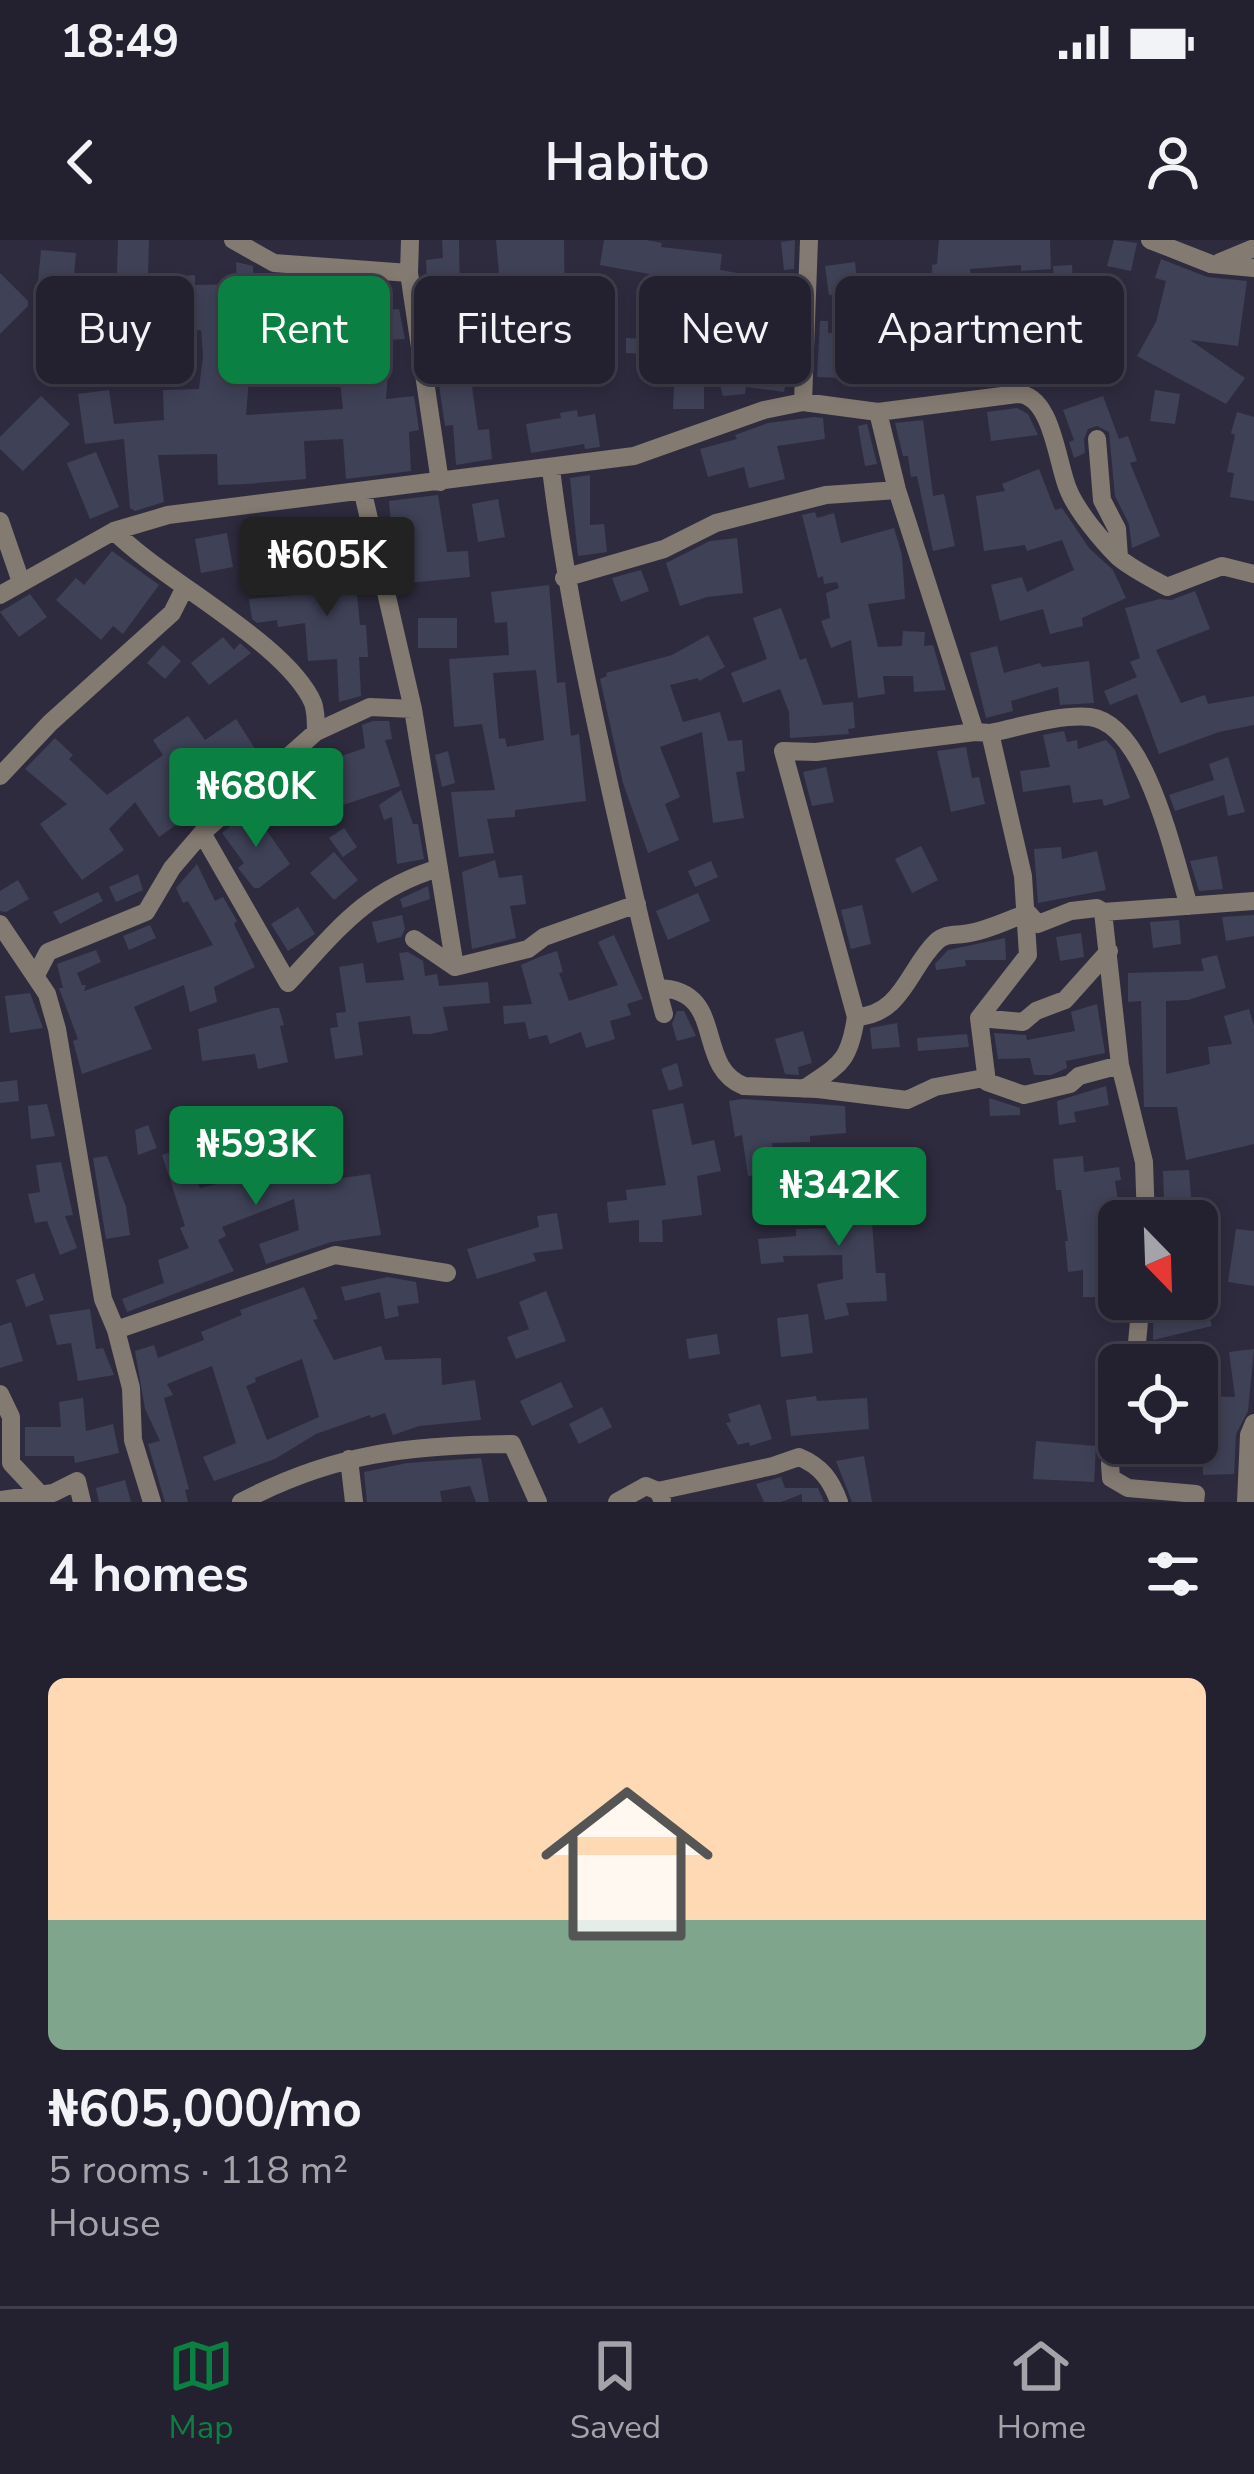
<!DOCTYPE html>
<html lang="en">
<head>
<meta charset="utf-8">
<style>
	:root { --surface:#23202f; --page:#2b2837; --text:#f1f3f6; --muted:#a3a3aa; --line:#403e4b; --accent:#0b8043 }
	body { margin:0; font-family:"Nunito Sans",sans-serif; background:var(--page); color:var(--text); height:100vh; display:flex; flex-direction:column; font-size:45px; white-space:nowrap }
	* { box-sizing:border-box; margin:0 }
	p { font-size:39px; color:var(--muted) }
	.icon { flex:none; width:66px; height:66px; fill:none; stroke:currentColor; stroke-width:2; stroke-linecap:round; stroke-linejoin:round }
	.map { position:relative; height:1262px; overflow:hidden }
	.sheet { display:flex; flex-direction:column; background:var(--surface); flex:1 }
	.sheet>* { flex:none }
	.top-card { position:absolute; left:36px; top:36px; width:1182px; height:108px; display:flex; gap:24px }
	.needle { width:78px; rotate:157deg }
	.controls { position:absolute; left:1098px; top:960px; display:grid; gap:24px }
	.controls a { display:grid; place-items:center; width:120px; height:120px; border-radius:18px; background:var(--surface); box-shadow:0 6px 18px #0003,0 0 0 3px var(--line); font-size:60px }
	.price { position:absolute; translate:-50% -102px; padding:0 27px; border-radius:12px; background:var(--accent); color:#fff; font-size:39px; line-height:78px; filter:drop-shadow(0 3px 6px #0008) }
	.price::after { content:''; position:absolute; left:50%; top:72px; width:36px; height:27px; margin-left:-18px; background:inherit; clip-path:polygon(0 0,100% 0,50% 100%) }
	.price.active { background:#222; color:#fff }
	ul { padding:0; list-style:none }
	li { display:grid; align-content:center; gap:24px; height:636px; padding:0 48px }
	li+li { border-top:3px solid var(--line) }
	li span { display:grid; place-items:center; height:372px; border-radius:18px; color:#555 }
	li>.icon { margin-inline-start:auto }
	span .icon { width:216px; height:216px; fill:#fffc; stroke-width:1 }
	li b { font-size:51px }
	h2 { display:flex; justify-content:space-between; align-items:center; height:144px; padding:0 48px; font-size:51px }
	.pill { padding:0 42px; border-radius:18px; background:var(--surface); box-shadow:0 6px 18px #0003,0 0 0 3px var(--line); font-size:42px; line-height:108px }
	.pill.active { background:var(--accent); color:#fff }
	.status { display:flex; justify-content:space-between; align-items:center; height:84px; padding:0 60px; background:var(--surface); direction:ltr }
	.status svg { height:33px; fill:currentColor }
	header { display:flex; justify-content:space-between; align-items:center; height:156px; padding:0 48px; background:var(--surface); font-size:54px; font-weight:600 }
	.tabs { display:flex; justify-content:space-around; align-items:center; height:168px; border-top:3px solid var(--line); background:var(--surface); font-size:33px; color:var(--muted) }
	.tabs a { display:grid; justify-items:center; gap:6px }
	.tabs .active { color:var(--accent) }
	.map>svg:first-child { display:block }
	.building { fill:#3f4157; fill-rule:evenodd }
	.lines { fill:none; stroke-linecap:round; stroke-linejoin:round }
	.minor { stroke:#837a71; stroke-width:18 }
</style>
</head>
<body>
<div class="status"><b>18:49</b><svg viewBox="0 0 49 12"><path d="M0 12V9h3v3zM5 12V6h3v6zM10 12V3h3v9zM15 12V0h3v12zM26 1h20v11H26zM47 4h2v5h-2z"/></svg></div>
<header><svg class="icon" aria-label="back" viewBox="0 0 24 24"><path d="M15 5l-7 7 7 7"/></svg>Habito<svg class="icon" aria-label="person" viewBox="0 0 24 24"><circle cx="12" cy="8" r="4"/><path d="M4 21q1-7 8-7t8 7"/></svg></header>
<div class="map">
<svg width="1254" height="1262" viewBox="0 0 1254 1262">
	<rect width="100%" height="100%" fill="#2f2b3f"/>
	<path class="building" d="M118,0H149L148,36L117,35Z
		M442,0H459L460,67L502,66L496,0H564L565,89L569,95L601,89L607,120L564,128V124L518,132L517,127L470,132L478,190L489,189L492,219L456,225L453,185L445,186L428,70L426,20L443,18Z
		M604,0H646L662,3L661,7L722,14L720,30L765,38L760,63L740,66V69L727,67L721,91L722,119L758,122L759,112L791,117L784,152L746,147L745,154L723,156L704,90V169H673L677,87L660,85L666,37L600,25Z
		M795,0L794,29L784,30L781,2Z
		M939,0H1050L1051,29L1021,31V25L970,29L971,68L1056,62L1053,26L1072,25L1075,87L1047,90L1050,118L1044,119L1033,86L1027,88L1033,134L1021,135V139H972L941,135L943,121L881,120L880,132L841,130V138L817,137L820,81H828V93L893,95V88L942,89L946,54H933L932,25L937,24Z
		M1114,0L1137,3L1131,31L1107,26Z
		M41,10L76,13L73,45L38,42Z
		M1161,19L1207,37L1247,41L1238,106L1190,100L1245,138L1226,164L1137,116L1156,82L1166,41L1155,38Z
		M236,22L253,26V43L301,39L375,44L377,67L332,72L330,55L320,56L319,74L274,78L272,64L235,65L238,106L317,110L315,141L249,138L246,175L343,169L337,114L362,111L365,132L388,133L386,159L414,156L419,190L409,192L411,231L346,239L343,199L304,201L306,239L246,244L218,245L217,214L158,215L164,262L135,271L130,268L124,199L85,204L78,154L109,150L114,184L164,180L163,150L199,149L203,116L201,90L170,92L167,37L195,35V45L237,44Z
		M855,22L859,62L845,64L844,54L829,55L825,26Z
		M0,33L28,61V66L0,94Z
		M88,38L121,39L120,79L126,80L119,112L92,106L102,64H88Z
		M399,69L405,99L368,101L367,71Z
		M626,98L648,99L647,114L626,113Z
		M1155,150L1180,154L1175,184L1150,181Z
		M41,156L70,184L23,231L0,209V197Z
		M1103,156L1119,199L1128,196L1137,221L1130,223L1160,296L1132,308L1129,284L1115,256L1109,192L1097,186L1088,189L1084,199L1085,213L1074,218L1069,202L1074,200L1063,170Z
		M1017,168L1028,174L1038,195L991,201L987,172Z
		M577,170L578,177L595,174L600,207L585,209L584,204L531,213L526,184L561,178L560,173Z
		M1237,172L1254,177V261L1230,257L1234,233L1227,232L1235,195L1231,193Z
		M814,177L823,178L825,199L777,206L785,239L749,248L744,227L708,237L700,209L737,199L735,195L768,183Z
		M923,180L933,256L944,254L955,306L933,311L917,236L911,237L908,216H903L895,183Z
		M867,184L877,224L865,226L858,186Z
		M96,212L119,267L90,279L67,223Z
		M1039,229L1055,270L1062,268L1089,308L1113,330L1126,358L1082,378L1083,386L1050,394L1043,369L1000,381L991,345L1022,337L1027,352L1074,330L1062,300L1027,311L1025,305L984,311L976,256L1005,251L1002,244Z
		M590,235V285L604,284L607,312L578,316L570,238Z
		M438,255L447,312L468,311L470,337L408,343L405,296L392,297L389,261Z
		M498,259L505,297L478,302L472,264Z
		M815,272L817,278L834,273L841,303L894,288L902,315L905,359L868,364L878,407L902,406L903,391L925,392L924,406L933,405L946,450L914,452L913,436H883L885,454L858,458L851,400L831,408L821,381L830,378L826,353L839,348L837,342L824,344L823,336L818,338L802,275Z
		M241,285H310L312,310L280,312L279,305L240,302Z
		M227,293L233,327L201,333L195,299Z
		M737,298L743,353L707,357L680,366L666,323L710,301Z
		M352,302L360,385H366L368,417H359L361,456L339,462L337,419L308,421L305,383L278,387L277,380L257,383L252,379L249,359L330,352L323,306Z
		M112,311L159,345L123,394L113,386L101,400L56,360L76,338L84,345Z
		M641,330L649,351L621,362L612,338Z
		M549,345L557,443L565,442L571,496L579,494L586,561L515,570V577L487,579L494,613L459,617L451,552L495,550L482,484L454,487L449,419L509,415L507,382L495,383L491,352ZM536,430L544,500L507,507L505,498L499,499L493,433Z
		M1195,351L1210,389L1156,410L1181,463L1205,455L1208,464L1254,456V485L1219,492L1159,514L1137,454L1110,465L1104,451L1137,437L1130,422L1140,418L1125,368L1160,359L1171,360Z
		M30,354L47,377L19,397L0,372Z
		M781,368L800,420L806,418L823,465L853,462L855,488L848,489L849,494L790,498L789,472L780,449L743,463L731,433L767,419L753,378Z
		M418,378H457V408H418Z
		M708,395L725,427L699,441L698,438L670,445L683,482L720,472L728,501L742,500L745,531L736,532L744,578L713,583L702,492L660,507L680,557L665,564L679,600L648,613L623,543L600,439L607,436L606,433L672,415Z
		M223,397L234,410L240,403L251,413L209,445L191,423Z
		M163,405L181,421L165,439L147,423Z
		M997,406L1004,433L1040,423L1042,427L1089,421L1094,463L1060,465L1058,447L1011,461L1013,471L986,478L970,413Z
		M188,476L205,500L236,479L259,515L219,542L224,551L182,575L184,579L159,597L135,562L109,589L124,610L82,640L40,584L67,564L25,529L55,498L73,515L69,519L107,555L163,515L153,500Z
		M373,481H389L392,499L385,500L400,546L334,568L321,523L365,508L362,485Z
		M1064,491L1067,502L1077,500L1078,509L1106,500L1115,510L1130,558L1104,566L1102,559L1073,563L1070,545L1023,552L1020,531L1050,527L1043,495Z
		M966,507L972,538L979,537L985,564L951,572L937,511Z
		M448,511L455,543L442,547L435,515Z
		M1228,517L1245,572L1228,576L1224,555L1175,571L1169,555L1214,540L1209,524Z
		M826,527L834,562L812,566L803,532Z
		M401,550L413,584H418L424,619L397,624L392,577L384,580L379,565Z
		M252,569L290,624L259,648H254L238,628L244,623L222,593Z
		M344,588L357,607L343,617L329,598Z
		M921,606L938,640L912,653L895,619Z
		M1061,607L1062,619L1097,611L1106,650L1038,663L1034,609Z
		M334,612L358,640L334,660L310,633Z
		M1217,616L1223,649L1199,651L1190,621Z
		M495,620L499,638L522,635L526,664L510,666L516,698L472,709L462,632Z
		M711,621L718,637L695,647L688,631Z
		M197,624L215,661L223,657L237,681L234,684L255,727L214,747L217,762L190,772L184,745L134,767L152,809L82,834L73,801L78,799L59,748H63L57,724L96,710L101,722L77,733L82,745H86L84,751L213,705L188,661L183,663L176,648Z
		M138,634L143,650L116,662L109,647Z
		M18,640L29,659L6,672L0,671V651Z
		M428,646L430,659L403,668L400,659Z
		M98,652L103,661L60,684L53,672Z
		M698,653L710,681L668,700L656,671Z
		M862,665L871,704L851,709L841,670Z
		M298,667L315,694L288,711L271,684Z
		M402,675L405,689L401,697L377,703L372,682Z
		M1254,675V696L1226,701L1222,677Z
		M1179,680L1181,704L1153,708L1150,682Z
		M150,685L156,698L129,710L123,696Z
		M1081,693L1084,717L1060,721L1056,697Z
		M614,695L643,759L627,764L631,775L610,781L615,799L586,808L581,792L550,804L547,795L529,799L525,782L504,784L503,766L532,764L521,725L542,716L557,711L563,732L559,733L569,761L618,745L598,702Z
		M1005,698L1006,720H965L966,726L936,730L935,724L948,710Z
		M408,712L423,721L425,736L437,734L439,746L488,742L490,763L443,767L448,790L431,794H413L410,776L358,782L363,815L335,819L330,788L338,787L336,773L346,772L339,727L363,723L366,743L404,740L399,713Z
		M1217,715L1226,748L1188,760L1166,761V834L1210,824L1208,807L1232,804L1224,776L1249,769L1254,786V904L1186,920L1177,867H1144L1141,761L1128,762V733L1204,731L1201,719Z
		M30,753L43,788L10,793L5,756Z
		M1097,764L1105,813L1066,821L1067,828L1051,835H1034L1030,818L998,819L994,793L1026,795L1027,800L1075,791L1071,772Z
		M273,768H279L284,785L280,786L288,822L258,829L255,814L202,821L198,789Z
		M677,771H684L696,796L677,801L672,784Z
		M897,783L900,807L872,809L870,788Z
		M803,791L812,823L798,827L799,835L785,834L775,799Z
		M967,794L969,807L918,811L917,798Z
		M677,823L683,846L669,851L661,829Z
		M17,840L19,861L0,863V842Z
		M1106,846L1109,865L1074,872L1076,882L1059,885L1057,861Z
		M989,858L1020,868V875L990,876Z
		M742,859L845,866L846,893L810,896V902L772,903L776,933L748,936L742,895L735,897L729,861Z
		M683,863L692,905L714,900L721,931L697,936L702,975L662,980L663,1002H639V980L609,983L607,962L627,960L626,950L666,945L652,870Z
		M47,864L55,896L31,899L28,866Z
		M242,875L250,908L272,902L281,940L311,935L301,901L316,896L329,940L370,934L381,995L331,1002L266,1024L259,1004L299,990L294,959L222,987L226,996L218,1000L234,1031L127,1072L122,1059L164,1043L158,1020L189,1008L180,988L185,986L162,915L186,907L200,948L226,942L210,883Z
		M148,885L157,908L138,915L135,890Z
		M107,916L126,967L130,995L106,999L93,918Z
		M1083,916L1084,932L1119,927L1121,940L1115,941L1121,981L1119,1027L1110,1028V1057H1083V1030L1068,1032L1065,1001H1068L1061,950H1056L1053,919Z
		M61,922L73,975L65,976L77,1008L60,1015L47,981L35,983L28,954L40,952L36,925Z
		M1189,930L1191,957L1164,959L1163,931Z
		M868,932L876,1033H885L887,1061L846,1063L849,1075L825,1080L817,1044L843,1039L842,1015L783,1016L784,1022L761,1024L758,999L796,996V989L838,988L835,934Z
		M557,973L563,1009L533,1013L536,1021L477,1039L467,1009L539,987L537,976Z
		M1236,989L1254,991V1046L1228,1042Z
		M34,1033L44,1060L26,1067L16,1040Z
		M388,1037L416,1042L419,1063L397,1066L399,1076L385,1079L380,1052L345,1061L341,1047Z
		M304,1047L318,1079L313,1080L334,1120L381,1106L385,1120L441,1118L442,1145L475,1140L481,1180L419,1186L393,1195L385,1173L371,1178L370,1175L316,1194L275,1219L214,1241L203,1217L236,1203L212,1126L167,1144L173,1155L164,1158L189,1249L185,1250L188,1262H165L148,1204L160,1201L145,1169L135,1111L154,1105L158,1118L204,1100L201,1092L242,1075L240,1070ZM302,1119L319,1177L267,1200L246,1146L256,1142L255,1138Z
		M546,1051L566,1101L516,1119L507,1097L529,1089L519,1062Z
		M1154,1059H1203L1212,1086L1153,1100Z
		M90,1069L96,1109L103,1108L114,1135L78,1141L71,1103L57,1105L49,1075Z
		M808,1074L813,1113L781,1117L777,1078Z
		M11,1082L23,1121L0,1128V1086Z
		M717,1094L720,1114L689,1119L686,1099Z
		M1254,1109L1248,1171L1236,1194L1234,1234L1203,1235L1201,1156L1235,1157L1229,1112Z
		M561,1142L573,1167L532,1186L520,1161Z
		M816,1156L817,1161L867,1158L869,1189L791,1196L786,1160Z
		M83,1158L86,1191L113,1184L119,1213L75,1223L74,1216H25V1187H61L59,1162Z
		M760,1164L772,1199L750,1206L749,1202L738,1205L726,1183L731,1182L728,1174Z
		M602,1167L612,1187L579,1204L569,1184Z
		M1036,1201L1096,1206L1094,1242L1033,1239Z
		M864,1216L872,1262H852L836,1221Z
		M481,1218L489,1262H476L470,1246L440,1251L442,1262H367L364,1232L407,1223Z
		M781,1237L785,1248H818L824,1262H802V1254L781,1262H764L756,1244Z
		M125,1240L131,1262H99L96,1248Z"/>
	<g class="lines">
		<path class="minor" d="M233,0L274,23L409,33
			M410,0L409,33L440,242
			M1150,0L1211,24L1254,28
			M1220,22L1254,8
			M734,94L804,77
			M803,162L809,0
			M878,172L897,250L975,492
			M1097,199L1102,260L1117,289L1119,317
			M551,229C565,344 589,454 614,566C630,636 645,705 664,774
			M363,253L413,469L455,727
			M0,281L21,342
			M114,291C163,341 287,403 313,463C316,471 316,483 316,492
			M564,338L664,309L716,283L826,255L897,250
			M0,355L114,291L168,275L634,216L764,170L803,162L878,172L1018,154C1052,155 1057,223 1068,249C1076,270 1102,301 1118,317C1132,329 1151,338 1167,347L1222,326L1254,334
			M0,536L50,483L172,373L185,347
			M202,593L288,743C338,689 366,650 439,628
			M0,684L47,754L57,789L103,1059L116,1090L131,1148L133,1200L152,1262
			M414,699L455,727L528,709L544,697L637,664
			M36,735L48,712L146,672L172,628L202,593L316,492L370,467L413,469
			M657,748C728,749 693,826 744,846L818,849L907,860L935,847L984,838
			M856,777C902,775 909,728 936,702C944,694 953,695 963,694C985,692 1007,680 1028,673L1038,684L1071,671L1097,668L1103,672
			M979,778L1028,715L1023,636L990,493
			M979,778L987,842L1024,855L1070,844L1079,836L1120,825
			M979,778L1023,782L1036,771L1065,760L1109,711
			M804,849C840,824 849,823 856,777L783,511L816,512L975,492L990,493C1020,487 1059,474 1090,477C1147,484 1174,619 1189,666
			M1146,981L1144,922L1120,825L1103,672L1254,661
			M116,1090L335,1015L447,1033
			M1135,1125L1141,1059
			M0,1154L11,1177V1223L39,1253
			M1119,1200L1110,1224L1111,1238L1128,1248L1196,1254L1195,1262
			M349,1219L354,1262
			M658,1251L773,1226L799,1217C821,1226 831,1240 839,1262
			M0,1260L53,1253L77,1241L82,1262
			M241,1262C334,1213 409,1205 512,1204L538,1262
			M617,1262L646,1246L658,1251L662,1259
			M1246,1262L1249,1195L1254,1183"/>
	</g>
</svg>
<div class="controls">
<a><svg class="needle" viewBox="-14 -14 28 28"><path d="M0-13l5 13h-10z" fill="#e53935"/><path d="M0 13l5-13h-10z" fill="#a3a3aa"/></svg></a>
<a><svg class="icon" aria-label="locate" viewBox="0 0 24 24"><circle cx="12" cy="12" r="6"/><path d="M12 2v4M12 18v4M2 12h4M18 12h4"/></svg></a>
</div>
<b class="price active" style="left:327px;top:379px">₦605K</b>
<b class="price" style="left:256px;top:610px">₦680K</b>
<b class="price" style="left:256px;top:968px">₦593K</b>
<b class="price" style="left:839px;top:1009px">₦342K</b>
<div class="top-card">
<a class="pill">Buy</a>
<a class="pill active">Rent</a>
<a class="pill">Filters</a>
<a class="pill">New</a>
<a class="pill">Apartment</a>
</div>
</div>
<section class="sheet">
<h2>4 homes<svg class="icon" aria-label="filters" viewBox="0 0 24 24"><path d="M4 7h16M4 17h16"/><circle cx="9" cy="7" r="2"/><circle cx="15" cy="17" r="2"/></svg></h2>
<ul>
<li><span style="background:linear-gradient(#ffd9b3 65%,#7fa58c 0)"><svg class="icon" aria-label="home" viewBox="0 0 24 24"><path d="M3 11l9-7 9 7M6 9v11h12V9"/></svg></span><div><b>₦605,000/mo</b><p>5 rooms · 118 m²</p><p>House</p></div></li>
</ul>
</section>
<nav class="tabs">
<a class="active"><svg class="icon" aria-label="map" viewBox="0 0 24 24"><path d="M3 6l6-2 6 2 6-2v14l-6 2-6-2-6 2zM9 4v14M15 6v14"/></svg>Map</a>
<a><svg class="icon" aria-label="saved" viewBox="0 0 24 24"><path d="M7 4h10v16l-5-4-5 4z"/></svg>Saved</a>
<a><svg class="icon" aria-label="home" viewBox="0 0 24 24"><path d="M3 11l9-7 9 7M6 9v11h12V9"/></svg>Home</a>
</nav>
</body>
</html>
